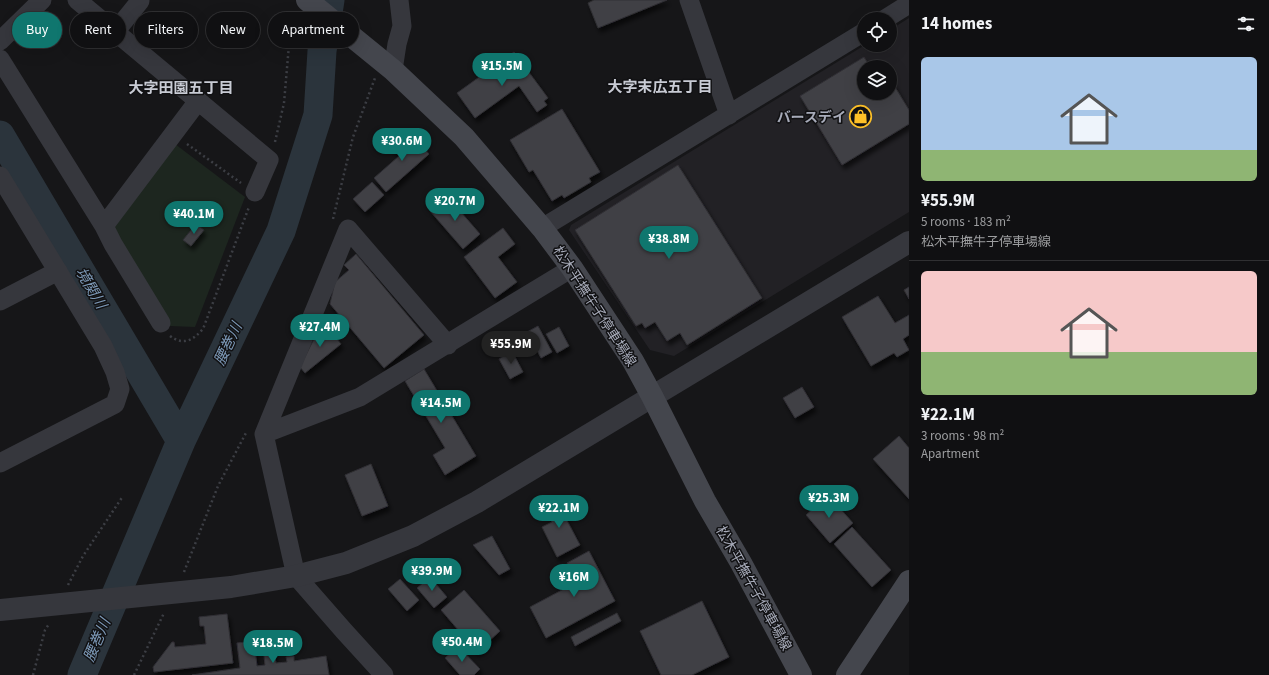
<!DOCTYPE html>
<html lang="en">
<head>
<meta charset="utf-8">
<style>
	:root { --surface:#101012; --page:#1e1e20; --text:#f1f3f6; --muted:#9c9d9f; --line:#303032; --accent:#0f766e }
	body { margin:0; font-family:"Source Sans 3","Noto Sans JP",sans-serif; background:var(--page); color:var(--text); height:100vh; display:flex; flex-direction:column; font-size:15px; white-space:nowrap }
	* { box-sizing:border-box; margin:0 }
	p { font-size:13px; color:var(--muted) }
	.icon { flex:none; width:22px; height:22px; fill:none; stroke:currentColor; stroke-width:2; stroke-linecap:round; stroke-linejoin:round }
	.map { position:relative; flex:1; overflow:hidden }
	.panel { display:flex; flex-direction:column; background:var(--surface); width:360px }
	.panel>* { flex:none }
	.top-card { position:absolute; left:12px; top:12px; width:380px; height:36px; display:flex; gap:8px }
	.controls { position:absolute; left:857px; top:12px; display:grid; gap:8px }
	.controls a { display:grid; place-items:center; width:40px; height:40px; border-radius:50%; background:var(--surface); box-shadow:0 4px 16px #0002,0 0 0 1px var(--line); font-size:20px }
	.price { position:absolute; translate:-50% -34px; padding:0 9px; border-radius:14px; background:var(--accent); color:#fff; font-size:13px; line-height:26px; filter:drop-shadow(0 1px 2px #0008) }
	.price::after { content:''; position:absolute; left:50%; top:24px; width:12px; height:9px; margin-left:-6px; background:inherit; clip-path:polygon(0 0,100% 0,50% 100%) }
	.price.selected { background:#222; color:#fff }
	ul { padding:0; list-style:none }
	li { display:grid; align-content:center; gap:8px; height:212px; padding:0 12px }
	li+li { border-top:1px solid var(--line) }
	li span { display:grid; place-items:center; height:124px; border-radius:6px; color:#555 }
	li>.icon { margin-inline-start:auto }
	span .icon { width:72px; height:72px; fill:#fffc; stroke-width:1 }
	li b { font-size:17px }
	h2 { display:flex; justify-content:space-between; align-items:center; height:48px; padding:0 12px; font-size:17px }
	.tag { padding:0 14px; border-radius:18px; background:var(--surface); box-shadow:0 4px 16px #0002,0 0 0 1px var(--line); font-size:14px; line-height:36px }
	.tag.selected { background:var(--accent); color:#fff }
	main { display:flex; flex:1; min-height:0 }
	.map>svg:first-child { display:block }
	.built { fill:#222125; fill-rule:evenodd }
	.green { fill:#1d261f }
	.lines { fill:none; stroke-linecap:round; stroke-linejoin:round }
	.river { stroke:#2b343c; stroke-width:29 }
	.building { fill:#404045; stroke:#302f34; filter:url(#shadow) }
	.path { stroke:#3c3e44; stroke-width:2.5; stroke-dasharray:2 3; stroke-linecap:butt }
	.minor { stroke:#36373d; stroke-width:19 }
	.tertiary { stroke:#36373d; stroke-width:22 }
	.secondary { stroke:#44464d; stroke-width:22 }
	.labels { text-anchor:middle; stroke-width:3; stroke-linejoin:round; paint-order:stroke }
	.poi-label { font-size:14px; font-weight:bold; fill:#a7abb9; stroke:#111113; text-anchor:end }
	.street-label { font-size:14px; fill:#a7abb9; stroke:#111113 }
	.neighbourhood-label { font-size:15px; font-weight:bold; fill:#c8cbd4; stroke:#111113 }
	.water-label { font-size:15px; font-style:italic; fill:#7c98b6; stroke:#111113 }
</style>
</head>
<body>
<main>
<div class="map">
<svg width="909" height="675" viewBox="0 0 909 675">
	<defs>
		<filter id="shadow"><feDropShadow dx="2.5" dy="4.5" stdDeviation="2" flood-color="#0009"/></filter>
	</defs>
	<rect width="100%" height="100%" fill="#161618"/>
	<path class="built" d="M909,18V212L674,356L650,350L569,230L571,225L865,45H890V30ZM864,67H890V93H864Z"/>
	<path class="green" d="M175,144L245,197L195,327L170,326L114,228Z"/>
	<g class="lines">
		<path class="river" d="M0,135L181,441
			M82,675L181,441L281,231L318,115L322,51L330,0"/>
	</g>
	<path class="building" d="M594,0H667L598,28L588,3Z
		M514,52L548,98L544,101L547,105L537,112L519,86L475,118L457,93Z
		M864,57L870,67H864V93H890V83L892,82L909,110V124L842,165L800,96Z
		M562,109L600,172L589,178L591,182L564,198L562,195L552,201L533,170L529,172L510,140Z
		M411,133L429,154L386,192L374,178L399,156L392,148Z
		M678,165L762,298L687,345L680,333L667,341L655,322L645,328L642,323L636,326L575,230Z
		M372,182L384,195L365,212L353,199Z
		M447,196L480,234L463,249L430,211Z
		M196,224L204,230L191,246L183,240Z
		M503,228L515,244L498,257L517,282L495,298L464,257Z
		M356,254L424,335L384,368L330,304L335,282L349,270L344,265Z
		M909,287V299L904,290Z
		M878,296L895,323L909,315V335L903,339L909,350L897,357L894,353L871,366L842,317Z
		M324,323L341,344L305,373L300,367L321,325Z
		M538,326L552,352L541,358L527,332Z
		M559,327L569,346L557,353L546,334Z
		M512,351L523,372L510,379L499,359Z
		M424,369L476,456L445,475L433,455L445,448L405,381Z
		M802,387L814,407L795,418L783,398Z
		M899,436L909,448V499L873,459Z
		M371,464L388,506L362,516L345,475Z
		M828,495L853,523L830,543L806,515Z
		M554,496L580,545L557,557L542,527L552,522L542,503Z
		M852,527L891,570L872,587L834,544Z
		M492,536L510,569L499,575L473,545Z
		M589,551L615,601L546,638L530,607L577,582L567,563Z
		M430,577L447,597L434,608L417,588Z
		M400,579L419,600L407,611L388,589Z
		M464,590L500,631L477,652L441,610Z
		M702,601L729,657L692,675H661L640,631Z
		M617,613L621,621L575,646L571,637Z
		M227,614L233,663L154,672L153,667L172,642H174L175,647L206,644L204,626H200L199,617Z
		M254,641L257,666L265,665L263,647L273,645L276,663L287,662L286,657L294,656V661L326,656L329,675H192L240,668L237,643Z
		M458,646L480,669L474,675H460L445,658Z"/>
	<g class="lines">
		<path class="path" d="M275,142L284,103L292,10
			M187,144L241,183
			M333,219L353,137L375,78
			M170,336C184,346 193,340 203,329L249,207
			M184,572L218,486L247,431
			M68,585L83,556L123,496
			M33,675L45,630L49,624
			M134,675L164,613"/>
		<path class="minor" d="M77,0L269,160L255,192
			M689,0L729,115
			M885,19L909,4
			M115,32L140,1L139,0
			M0,41L42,0
			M0,59L104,226L113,244L161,323
			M393,70L397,44L402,26L399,0
			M0,176L103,346L115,372L120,389L115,404L0,463
			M104,226L198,101
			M542,228L864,32
			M0,301L58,271
			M264,434L360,397L572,268
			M384,675L344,631L296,576L264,434L348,229L448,345"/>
		<path class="tertiary" d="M0,610L231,587L296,576L346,563L413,536L477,502L909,242"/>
		<path class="secondary" d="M307,0L393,70L464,137L542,228L572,268L633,361L652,396L705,501L741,563L801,675
			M847,675L909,581"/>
	</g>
	<defs>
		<symbol id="shop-ring" viewBox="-11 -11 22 22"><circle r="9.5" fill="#111113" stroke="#fdc028" stroke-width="1.5"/><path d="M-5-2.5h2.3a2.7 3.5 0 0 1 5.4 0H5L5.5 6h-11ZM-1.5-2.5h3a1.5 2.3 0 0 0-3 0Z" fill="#fdc028"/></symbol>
	</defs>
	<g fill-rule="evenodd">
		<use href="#shop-ring" x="848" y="104" width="25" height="25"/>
	</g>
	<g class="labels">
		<g class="poi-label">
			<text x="846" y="122">バースデイ</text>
		</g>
		<g class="street-label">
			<text transform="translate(595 306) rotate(57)" y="5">松木平撫牛子停車場線</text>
			<text transform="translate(754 588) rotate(61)" y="5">松木平撫牛子停車場線</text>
		</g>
		<g class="neighbourhood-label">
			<text x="660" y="92">大字末広五丁目</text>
			<text x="181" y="93">大字田園五丁目</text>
		</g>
		<g class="water-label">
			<text transform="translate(91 288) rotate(59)" y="5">境関川</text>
			<text transform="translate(228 344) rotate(-65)" y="5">腰巻川</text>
			<text transform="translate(97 640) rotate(-67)" y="5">腰巻川</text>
		</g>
	</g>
</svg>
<div class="controls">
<a><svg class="icon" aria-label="locate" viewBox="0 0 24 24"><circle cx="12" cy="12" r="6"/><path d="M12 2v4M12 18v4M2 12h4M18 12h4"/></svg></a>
<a><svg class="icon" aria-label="layers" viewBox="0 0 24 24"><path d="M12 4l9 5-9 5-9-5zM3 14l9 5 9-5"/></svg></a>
</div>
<b class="price" style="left:502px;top:87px">¥15.5M</b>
<b class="price" style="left:402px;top:162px">¥30.6M</b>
<b class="price" style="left:455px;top:222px">¥20.7M</b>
<b class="price" style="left:194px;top:235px">¥40.1M</b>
<b class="price" style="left:669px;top:260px">¥38.8M</b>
<b class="price" style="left:320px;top:348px">¥27.4M</b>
<b class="price selected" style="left:511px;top:365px">¥55.9M</b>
<b class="price" style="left:441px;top:424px">¥14.5M</b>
<b class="price" style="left:829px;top:519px">¥25.3M</b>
<b class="price" style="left:559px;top:529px">¥22.1M</b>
<b class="price" style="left:432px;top:592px">¥39.9M</b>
<b class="price" style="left:574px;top:598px">¥16M</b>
<b class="price" style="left:462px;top:663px">¥50.4M</b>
<b class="price" style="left:273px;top:664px">¥18.5M</b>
<div class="top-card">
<a class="tag selected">Buy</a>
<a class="tag">Rent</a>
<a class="tag">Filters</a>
<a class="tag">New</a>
<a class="tag">Apartment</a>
</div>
</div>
<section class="panel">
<h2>14 homes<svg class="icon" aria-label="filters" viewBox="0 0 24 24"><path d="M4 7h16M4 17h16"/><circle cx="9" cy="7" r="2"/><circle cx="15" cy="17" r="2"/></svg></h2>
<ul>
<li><span style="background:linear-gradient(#a9c7e8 75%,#8fb573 0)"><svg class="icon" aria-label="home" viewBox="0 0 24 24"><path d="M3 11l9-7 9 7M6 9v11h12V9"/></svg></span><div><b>¥55.9M</b><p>5 rooms · 183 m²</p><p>松木平撫牛子停車場線</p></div></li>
<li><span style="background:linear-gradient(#f6c9c9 65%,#8fb573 0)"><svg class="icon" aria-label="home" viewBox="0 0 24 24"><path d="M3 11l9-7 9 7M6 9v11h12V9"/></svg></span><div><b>¥22.1M</b><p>3 rooms · 98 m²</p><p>Apartment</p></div></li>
</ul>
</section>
</main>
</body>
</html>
